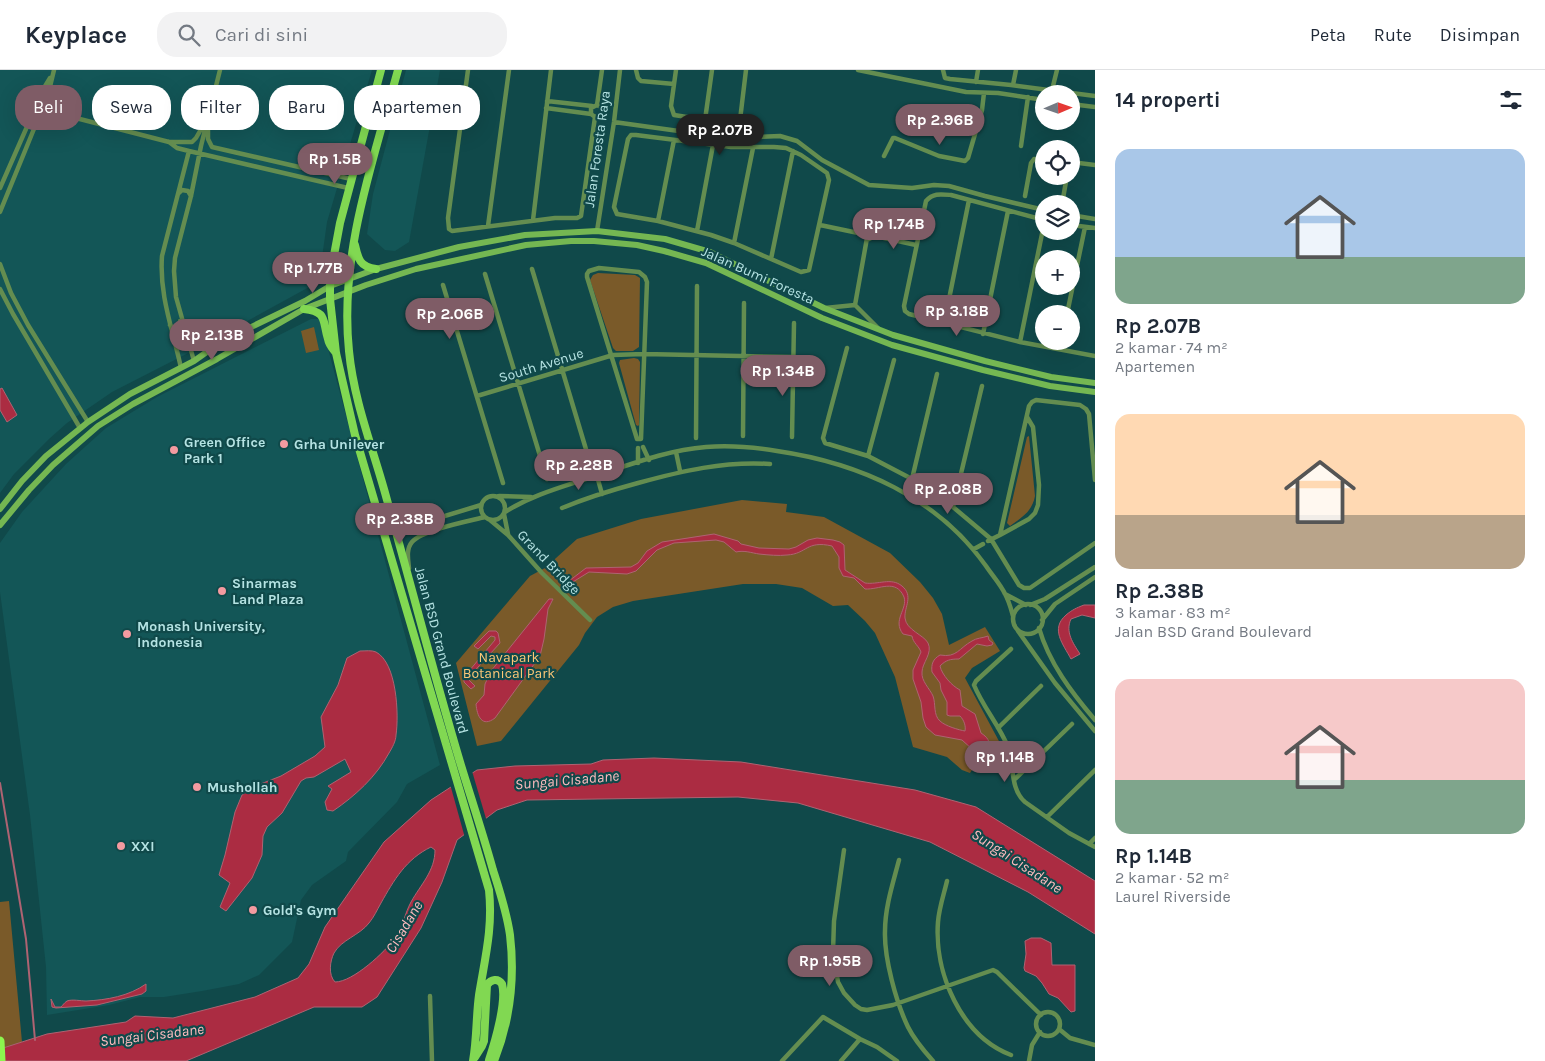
<!DOCTYPE html>
<html lang="id">
<head>
<meta charset="utf-8">
<style>
	:root { --surface:#fff; --page:#f2f2f3; --text:#1f2937; --muted:#747a83; --line:#e0e1e3; --accent:#7f5c66 }
	body { margin:0; font-family:Karla,sans-serif; background:var(--page); color:var(--text); height:100vh; display:flex; flex-direction:column; font-size:19px; white-space:nowrap }
	* { box-sizing:border-box; margin:0 }
	p { font-size:16px; color:var(--muted) }
	.icon { flex:none; width:28px; height:28px; fill:none; stroke:currentColor; stroke-width:2; stroke-linecap:round; stroke-linejoin:round }
	.map { position:relative; flex:1; overflow:hidden }
	.side { display:flex; flex-direction:column; background:var(--surface); width:450px }
	.side>* { flex:none }
	.guide { position:absolute; left:15px; top:15px; width:475px; height:45px; display:flex; gap:10px }
	.needle { width:32px; rotate:88deg }
	.controls { position:absolute; left:1035px; top:15px; display:grid; gap:10px }
	.controls a { display:grid; place-items:center; width:45px; height:45px; border-radius:50%; background:var(--surface); box-shadow:0 5px 20px #0002; font-size:25px }
	.price { position:absolute; translate:-50% -42px; padding:0 11px; border-radius:18px; background:var(--accent); color:#fff; font-size:16px; line-height:32px; filter:drop-shadow(0 1px 2px #0008) }
	.price::after { content:''; position:absolute; left:50%; top:30px; width:15px; height:11px; margin-left:-8px; background:inherit; clip-path:polygon(0 0,100% 0,50% 100%) }
	.price.on { background:#222; color:#fff }
	ul { padding:0; list-style:none }
	li { display:grid; align-content:center; gap:10px; height:265px; padding:0 20px }
	li span { display:grid; place-items:center; height:155px; border-radius:15px; color:#555 }
	li>.icon { margin-inline-start:auto }
	span .icon { width:90px; height:90px; fill:#fffc; stroke-width:1 }
	li b { font-size:21px }
	h2 { display:flex; justify-content:space-between; align-items:center; height:60px; padding:0 20px; font-size:21px }
	.chip { padding:0 18px; border-radius:20px; background:var(--surface); box-shadow:0 5px 20px #0002; font-size:18px; line-height:45px }
	.chip.on { background:var(--accent); color:#fff }
	header { display:flex; align-items:center; gap:30px; box-sizing:border-box; height:70px; padding:0 25px; background:var(--surface); border-bottom:1px solid var(--line) }
	header strong { font-size:24px }
	nav { display:flex; gap:28px; margin-inline-start:auto; font-size:18px }
	.search { width:350px; height:45px; background:var(--page); display:flex; align-items:center; gap:12px; box-sizing:border-box; padding:0 18px; border-radius:20px; color:var(--muted); font-size:19px }
	main { display:flex; flex:1; min-height:0 }
	.map>svg:first-child { display:block }
	.built { fill:#135657 }
	.green { fill:#7a5a29 }
	.water { fill:#ab2c42; stroke:#ae6372; fill-rule:evenodd }
	.pier { fill:#10494a }
	.lines { fill:none; stroke-linecap:round; stroke-linejoin:round }
	.stream { stroke:#ae6372; stroke-width:2 }
	.street { stroke:#648d50; stroke-width:4.5 }
	.secondary { stroke:#75b752; stroke-width:6 }
	.primary { stroke:#81d852; stroke-width:8 }
	.highway { stroke:#8cf54e; stroke-width:9 }
	.poi-dot { fill:#f49aa0; stroke:#10494a; stroke-width:2 }
	.labels { text-anchor:middle; stroke-width:4.5; stroke-linejoin:round; paint-order:stroke }
	.street-label { font-size:14px; fill:#b5e3e3; stroke:#10494a }
	.poi-label { font-size:14px; font-weight:bold; fill:#b5e3e3; stroke:#10494a; text-anchor:start }
	.park-label { font-size:14px; fill:#fcc777; stroke:#10494a }
	.water-label { font-size:15px; font-style:italic; fill:#ffbcbf; stroke:#10494a }
</style>
</head>
<body>
<header>
<strong>Keyplace</strong>
<div class="search"><svg class="icon" aria-label="search" viewBox="0 0 24 24"><circle cx="10" cy="10" r="6"/><path d="M15 15l6 6"/></svg>Cari di sini</div>
<nav><a>Peta</a><a>Rute</a><a>Disimpan</a></nav>
</header>
<main>
<div class="map">
<svg width="1095" height="991" viewBox="0 0 1095 991">
	<rect width="100%" height="100%" fill="#10494a"/>
	<path class="built" d="M0,0H372L327,152L320,202L311,216L198,278L112,322L67,353L49,369L14,404L0,423Z
		M406,0H440L409,172L395,181L385,180L367,164L373,124Z
		M311,249H320L440,695L407,714L397,732L348,782L346,791L312,815L301,830L292,872L259,905L239,914L202,921L164,927H140L109,935L47,945L46,897L30,745L0,522V473L22,442L66,394L106,358L157,327Z"/>
	<path class="green" d="M598,203L635,205L640,208L639,277L633,281H616L613,278L590,210L593,205Z
		M314,257L319,280L306,283L301,261Z
		M634,288L638,289L640,292L639,355L638,356L636,355L619,293L620,290Z
		M1029,366L1035,426C1032,442 1022,447 1010,456L1007,453L1027,367Z
		M742,430L787,434L786,442L824,447L890,483L920,512L933,528L942,544L949,575L985,557L1000,581L972,598L965,608L1000,673L1005,683L1007,693C996,695 987,697 977,692L970,703L962,700L947,687L913,677L895,607L875,563L865,551L848,535L833,536L802,518L776,514H743L633,531L613,537L597,547L585,563L579,575L501,671L477,676L456,593L530,506L545,498L577,469L641,449Z
		M9,831L22,972L0,979V832Z"/>
	<path class="water" d="M2,318L17,345L7,352L0,340V319Z
		M714,464L738,471L741,474L759,478L789,479L796,477L808,470L817,468L833,470L840,472L844,475L845,500L865,513C878,515 891,507 902,516C914,526 904,537 905,548C906,560 924,565 928,573C933,583 922,593 922,602C921,611 930,619 933,626C936,634 933,645 940,651C945,656 959,660 965,661C966,656 964,650 960,646H950L947,645V632L941,620L940,613L932,602C931,594 933,589 940,585C957,588 959,578 972,571C976,568 983,568 988,566L989,570L993,573L992,575L987,576L977,574L959,589C950,589 946,590 940,596C942,605 952,616 960,620L962,636L975,644L981,663C987,667 991,671 988,679L981,682L972,679L962,670L935,665L926,657L923,648L921,632L913,609V600L921,582C919,576 913,573 912,566L903,564C892,550 908,539 904,527C896,508 879,520 865,519L854,508L843,506L839,498V487L832,476C806,470 807,484 787,485C779,486 768,485 759,484C752,483 744,480 736,482L724,472L716,470L674,473L657,480L636,501L627,504L589,502L568,515L569,511L586,498L631,497L638,493L647,481L662,472Z
		M549,529H553L548,539L544,569L540,586L495,648C482,658 477,646 476,634L484,625L485,614L491,601Z
		M1084,535H1095V548L1082,545L1071,549C1065,562 1073,573 1080,584L1071,589C1063,574 1050,559 1066,545C1072,540 1076,538 1084,535Z
		M489,561H496L498,563L500,573L468,608L469,610L475,616L471,619L464,612V607L495,570V567L491,566L478,579L474,576Z
		M360,581C365,581 372,580 376,582C397,593 399,645 396,665C396,671 392,678 389,683C376,707 355,726 333,741L327,740L325,732L332,719L328,716L351,702L345,689L314,707L306,708L301,711L282,743L267,757L263,766L262,785L252,808L226,841L220,837L230,813L219,805L225,785L235,742L242,725L253,717L281,706L315,686L325,677L321,647L338,615L347,588Z
		M654,688L741,692L915,720L976,737L1095,811V864L1028,822L930,772L798,733L738,727L527,730L497,740L457,770L442,812L421,858L377,927L362,937H314L186,991H0V979L47,964L126,952L135,946L173,948L255,927L298,908L309,894L325,857L384,772L431,730L477,700L515,696L591,694L603,690ZM431,777L435,780C435,801 421,814 411,832C405,843 403,856 396,867C385,882 353,912 335,912C328,905 330,891 334,883C341,870 360,865 369,853C374,847 377,840 381,833C394,810 406,789 431,777Z
		M1031,868H1041L1051,873L1052,895H1075V941L1071,942L1058,928L1049,924L1042,913L1036,906L1025,901L1024,898L1026,884L1025,871Z
		M146,914V921L142,924L97,935L56,938L52,937L51,929L55,937H61C63,935 64,933 67,931C72,929 81,931 86,931C107,930 129,926 146,914Z"/>
	<path class="pier" d="M472,701L487,752L465,768L450,714Z"/>
	<g class="lines">
		<path class="stream" d="M0,713L26,869L35,970"/>
		<path class="street" d="M54,0L48,25V33L55,40L72,47L169,72H192L196,68L204,54
			M468,0L448,148L449,159L452,161L555,148H577L581,146L595,47L591,44V38L597,35L601,37L602,41L601,45L595,47
			M636,0L638,8L641,11L674,14
			M676,0L671,36L674,45L732,54L737,53L740,50L746,0
			M858,0L966,22L998,23L1044,30
			M943,0L945,8L950,9L1011,15L1095,26
			M976,12L978,0
			M1013,15L1016,0
			M1052,20L1057,0
			M547,31L592,36
			M1071,34L1095,37
			M597,35L602,0
			M546,38L591,44
			M705,50L712,0
			M208,52V69L212,77L351,109
			M614,52L729,68L780,66L797,71L822,90L869,115L912,118L934,115L949,116L985,126L1044,140
			M631,65H636L731,77H774L786,78L801,85L827,103L829,110L809,200L801,202L734,173L711,165L658,151L617,144L614,137L628,69Z
			M169,72L177,78L189,81L348,118
			M1021,76L1028,27
			M884,86L893,68H895L939,86L965,91L968,88L982,40L984,23
			M1071,92L1095,95
			M0,118L44,18L50,8
			M179,123L182,120L188,121L191,126
			M1025,126L1031,93L1034,89H1044
			M1062,134L1067,106
			M0,142L36,54L44,46H66
			M1071,145L1095,149
			M533,150L551,0
			M1044,150L951,125C940,124 933,123 926,131L904,236L905,241L909,244L1020,272L1095,286
			M658,151L674,70
			M820,155L863,164L869,169L875,166L876,160L869,156L864,159L863,164
			M1071,155L1095,158
			M488,156L509,0
			M597,161L614,52L620,0
			M697,161L713,75
			M875,166L916,175
			M734,173L753,78
			M771,189L793,81
			M0,194L11,223L28,255L88,352
			M599,198L639,202L645,207L647,212L641,369H637L587,207V204L589,201Z
			M532,199L591,396
			M485,204L547,409
			M443,215L503,413
			M0,219L13,244L80,358
			M855,235L867,168
			M825,238L855,235L878,258
			M1067,244L1085,157
			M944,254L969,130
			M170,255L174,258H178L180,256V251
			M983,264L1008,141
			M1020,272L1044,154
			M847,278L823,368L825,373L868,386L912,409L953,437L991,469L1019,515L1024,518H1030L1095,473
			M1060,279L1062,271
			M194,291L176,227L174,201L175,188L191,126L201,76L220,0
			M181,298C173,260 159,225 162,186L189,81
			M477,326L613,285L644,284L793,287
			M743,366L744,233
			M792,367L794,253
			M696,368L697,216
			M643,377L649,390
			M676,382L680,401
			M868,386L894,290
			M638,393V378
			M597,406L602,424
			M912,409L937,304
			M481 438a12 12 0 1 1 24 0a12 12 0 1 1-24 0Z
			M499,426L531,427
			M953,437L982,316
			M392,438C397,447 403,454 415,455L481,435
			M562,438C586,428 612,420 638,413C682,401 724,391 770,394
			M505,442C532,425 562,417 592,407C629,395 667,380 706,377C730,375 753,377 777,381C859,393 937,427 986,496C992,505 1001,515 1005,524C1009,531 1011,539 1013,546
			M504,444L508,464
			M490,450L508,465L542,503L590,550
			M1000,465L1029,449L1035,443L1038,435L1039,415L1033,357L1027,347
			M988,471L1000,465L1029,336L1032,332L1036,330L1080,335L1086,339L1089,344L1095,410
			M974,479L983,474
			M409,498C408,489 406,479 412,472C422,460 469,451 485,447
			M1005,524L1026,535
			M1013 549a15 15 0 1 1 30 0a15 15 0 1 1-30 0Z
			M1030,535L1045,529L1095,497
			M1042,550L1055,534L1095,507
			M1039,558C1049,593 1072,623 1095,650
			M1018,561L1055,613L1095,661
			M1011,579L976,611L974,615C983,637 999,655 1008,677C1014,695 1010,719 1025,732L1069,763L1095,777
			M998,658L1041,616
			M1014,710L1072,654
			M1047,747L1095,700
			M1089,774L1095,768
			M844,780L834,851L833,882L838,912L844,923L855,935L861,939L867,940L893,935L993,900L997,902L1041,945
			M899,790C893,813 885,837 885,861C884,888 896,932 908,957C914,969 924,981 933,991
			M947,811C944,824 939,838 938,852C934,903 961,966 1011,985
			M430,926L432,991
			M1036 954a12 12 0 1 1 24 0a12 12 0 1 1-24 0Z
			M1059,959L1070,968L1095,975
			M782,991L823,947L860,969L877,977L897,991
			M841,991L860,969
			M1029,991L1032,975L1040,962"/>
		<path class="secondary" d="M0,439L22,411L46,386L88,352L130,324L194,291L218,274L243,261L305,231L330,216L376,199L459,177L525,165L597,161L665,169L710,182L824,238L893,265L985,291L1051,307L1095,313
			M0,455L29,420L53,395L98,356L133,334L217,289L304,239L366,215L416,199L526,175L571,171H594L637,175L664,181L706,193L822,248L892,275L983,300L1050,316L1095,322"/>
		<path class="primary" d="M381,0L340,153L332,196L330,216V229L336,283L355,365L489,820C493,858 485,888 479,925C476,947 477,969 473,991
			M398,0C373,91 339,185 349,281C354,333 374,381 387,430C412,518 434,605 460,692C471,728 483,764 493,800C500,822 507,843 510,865C515,908 510,951 494,991
			M355,175C358,189 360,197 376,199
			M304,239C328,242 322,250 328,269C329,275 333,279 336,283
			M475,987L482,976L484,971L487,915C491,909 498,908 502,914C507,931 495,972 489,990"/>
		<path class="highway" d="M0,971L1,991"/>
	</g>
	<g class="poi-dot">
		<circle cx="284" cy="374" r="5"/>
		<circle cx="174" cy="380" r="5"/>
		<circle cx="222" cy="521" r="5"/>
		<circle cx="127" cy="564" r="5"/>
		<circle cx="197" cy="717" r="5"/>
		<circle cx="121" cy="776" r="5"/>
		<circle cx="253" cy="840" r="5"/>
	</g>
	<g class="labels">
		<g class="street-label">
			<text transform="translate(597 79) rotate(-82)" y="5">Jalan Foresta Raya</text>
			<text transform="translate(758 205) rotate(24)" y="5">Jalan Bumi Foresta</text>
			<text transform="translate(541 295) rotate(-17)" y="5">South Avenue</text>
			<text transform="translate(549 492) rotate(46)" y="5">Grand Bridge</text>
			<text transform="translate(442 580) rotate(75)" y="5">Jalan BSD Grand Boulevard</text>
		</g>
		<g class="poi-label">
			<text x="184" y="377">Green Office<tspan x="184" dy="16">Park 1</tspan></text>
			<text x="294" y="379">Grha Unilever</text>
			<text x="232" y="518">Sinarmas<tspan x="232" dy="16">Land Plaza</tspan></text>
			<text x="137" y="561">Monash University,<tspan x="137" dy="16">Indonesia</tspan></text>
			<text x="207" y="722">Mushollah</text>
			<text x="131" y="781">XXI</text>
			<text x="263" y="845">Gold's Gym</text>
		</g>
		<g class="park-label">
			<text x="509" y="592">Navapark<tspan x="509" dy="16">Botanical Park</tspan></text>
		</g>
		<g class="water-label">
			<text transform="translate(567 710) rotate(-5)" y="5">Sungai Cisadane</text>
			<text transform="translate(1017 791) rotate(33)" y="5">Sungai Cisadane</text>
			<text transform="translate(404 857) rotate(-59)" y="5">Cisadane</text>
			<text transform="translate(152 965) rotate(-7)" y="5">Sungai Cisadane</text>
		</g>
	</g>
</svg>
<div class="controls">
<a><svg class="needle" viewBox="-14 -14 28 28"><path d="M0-13l5 13h-10z" fill="#e53935"/><path d="M0 13l5-13h-10z" fill="#747a83"/></svg></a>
<a><svg class="icon" aria-label="locate" viewBox="0 0 24 24"><circle cx="12" cy="12" r="6"/><path d="M12 2v4M12 18v4M2 12h4M18 12h4"/></svg></a>
<a><svg class="icon" aria-label="layers" viewBox="0 0 24 24"><path d="M12 4l9 5-9 5-9-5zM3 14l9 5 9-5"/></svg></a>
<a>+</a>
<a>−</a>
</div>
<b class="price" style="left:940px;top:76px">Rp 2.96B</b>
<b class="price on" style="left:720px;top:86px">Rp 2.07B</b>
<b class="price" style="left:335px;top:115px">Rp 1.5B</b>
<b class="price" style="left:894px;top:180px">Rp 1.74B</b>
<b class="price" style="left:313px;top:224px">Rp 1.77B</b>
<b class="price" style="left:957px;top:267px">Rp 3.18B</b>
<b class="price" style="left:450px;top:270px">Rp 2.06B</b>
<b class="price" style="left:212px;top:291px">Rp 2.13B</b>
<b class="price" style="left:783px;top:327px">Rp 1.34B</b>
<b class="price" style="left:579px;top:421px">Rp 2.28B</b>
<b class="price" style="left:948px;top:445px">Rp 2.08B</b>
<b class="price" style="left:400px;top:475px">Rp 2.38B</b>
<b class="price" style="left:1005px;top:713px">Rp 1.14B</b>
<b class="price" style="left:830px;top:917px">Rp 1.95B</b>
<div class="guide">
<a class="chip on">Beli</a>
<a class="chip">Sewa</a>
<a class="chip">Filter</a>
<a class="chip">Baru</a>
<a class="chip">Apartemen</a>
</div>
</div>
<section class="side">
<h2>14 properti<svg class="icon" aria-label="filters" viewBox="0 0 24 24"><path d="M4 7h16M4 17h16"/><circle cx="9" cy="7" r="2"/><circle cx="15" cy="17" r="2"/></svg></h2>
<ul>
<li><span style="background:linear-gradient(#a9c7e8 70%,#7fa58c 0)"><svg class="icon" aria-label="home" viewBox="0 0 24 24"><path d="M3 11l9-7 9 7M6 9v11h12V9"/></svg></span><div><b>Rp 2.07B</b><p>2 kamar · 74 m²</p><p>Apartemen</p></div></li>
<li><span style="background:linear-gradient(#ffd9b3 65%,#b9a48a 0)"><svg class="icon" aria-label="home" viewBox="0 0 24 24"><path d="M3 11l9-7 9 7M6 9v11h12V9"/></svg></span><div><b>Rp 2.38B</b><p>3 kamar · 83 m²</p><p>Jalan BSD Grand Boulevard</p></div></li>
<li><span style="background:linear-gradient(#f6c9c9 65%,#7fa58c 0)"><svg class="icon" aria-label="home" viewBox="0 0 24 24"><path d="M3 11l9-7 9 7M6 9v11h12V9"/></svg></span><div><b>Rp 1.14B</b><p>2 kamar · 52 m²</p><p>Laurel Riverside</p></div></li>
</ul>
</section>
</main>
</body>
</html>
